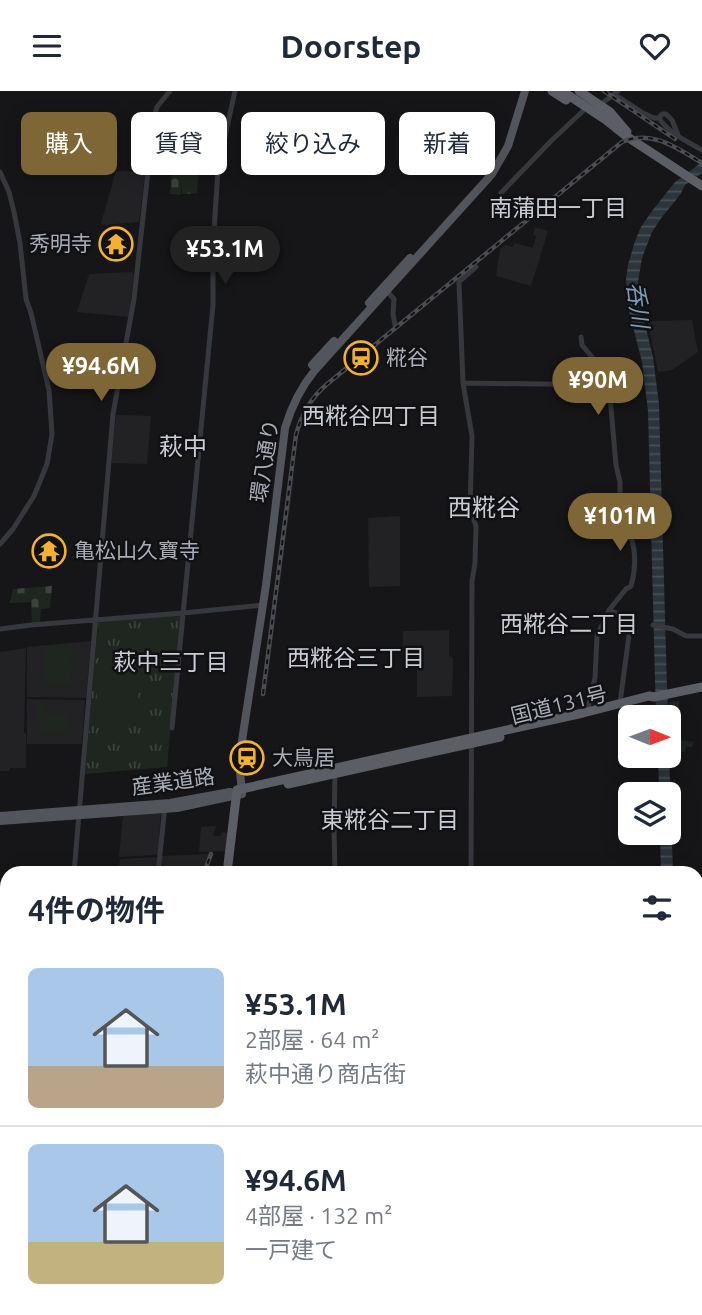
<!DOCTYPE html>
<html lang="ja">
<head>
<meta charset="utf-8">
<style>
	:root { --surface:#fff; --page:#f2f2f3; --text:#1f2937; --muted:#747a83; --line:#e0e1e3; --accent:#7e6636 }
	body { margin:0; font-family:Ubuntu,"Noto Sans JP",sans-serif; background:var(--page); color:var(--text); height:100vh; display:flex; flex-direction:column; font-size:26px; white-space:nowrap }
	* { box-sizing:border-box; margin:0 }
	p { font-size:23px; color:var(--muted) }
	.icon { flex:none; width:38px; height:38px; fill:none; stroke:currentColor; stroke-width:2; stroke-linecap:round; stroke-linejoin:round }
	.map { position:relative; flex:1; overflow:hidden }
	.sheet { position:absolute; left:0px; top:775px; width:704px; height:450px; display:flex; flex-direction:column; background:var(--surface); border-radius:21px 21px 0 0; box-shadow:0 4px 18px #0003 }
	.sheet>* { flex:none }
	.banner { position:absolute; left:21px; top:21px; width:662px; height:63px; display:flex; gap:14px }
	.needle { width:46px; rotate:91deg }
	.tools { position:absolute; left:618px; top:614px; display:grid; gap:14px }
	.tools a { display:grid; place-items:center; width:63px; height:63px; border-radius:10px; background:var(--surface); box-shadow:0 4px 18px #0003; font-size:35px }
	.price { position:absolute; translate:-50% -60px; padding:0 16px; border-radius:24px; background:var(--accent); color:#fff; font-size:23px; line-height:46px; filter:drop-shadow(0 2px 4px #0008) }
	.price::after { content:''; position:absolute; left:50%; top:42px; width:21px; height:16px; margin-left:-10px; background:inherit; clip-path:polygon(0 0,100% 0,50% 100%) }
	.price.selected { background:#222; color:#fff }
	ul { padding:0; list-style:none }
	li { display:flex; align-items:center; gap:21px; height:175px; padding:0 28px }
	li+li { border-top:2px solid var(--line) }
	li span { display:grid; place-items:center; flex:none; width:196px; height:140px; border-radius:10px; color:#555 }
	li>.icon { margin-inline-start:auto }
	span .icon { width:84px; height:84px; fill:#fffc; stroke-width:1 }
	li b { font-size:30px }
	h2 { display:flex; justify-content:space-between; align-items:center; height:84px; padding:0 28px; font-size:30px }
	.pill { padding:0 24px; border-radius:10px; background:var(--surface); box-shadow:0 4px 18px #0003; font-size:24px; line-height:63px }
	.pill.selected { background:var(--accent); color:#fff }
	header { display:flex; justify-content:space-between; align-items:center; height:91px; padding:0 28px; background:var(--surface); font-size:32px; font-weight:600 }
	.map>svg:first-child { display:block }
	.built { fill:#222225 }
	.cemetery { fill:url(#cemetery-stones) }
	.park { fill:url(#park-tufts) }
	.garden { fill:#1e261f }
	.water { fill:url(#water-rules) }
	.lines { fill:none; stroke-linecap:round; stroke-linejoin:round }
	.tertiary { stroke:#37383d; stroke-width:5 }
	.primary { stroke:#53555c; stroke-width:8 }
	.trunk { stroke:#5b5e65; stroke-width:9 }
	.motorway { stroke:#63666e; stroke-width:10 }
	.rail-casing { stroke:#4a4c52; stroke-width:4.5 }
	.rail { stroke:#111113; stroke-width:2; stroke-dasharray:5; stroke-linecap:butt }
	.labels { text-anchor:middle; stroke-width:5; stroke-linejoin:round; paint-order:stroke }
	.poi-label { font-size:21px; fill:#a8adb8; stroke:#111113; text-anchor:start }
	.street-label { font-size:21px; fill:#a8adb8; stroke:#111113 }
	.neighbourhood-label { font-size:23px; fill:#c9ccd4; stroke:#111113 }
	.water-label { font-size:23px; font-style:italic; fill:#7f9bb3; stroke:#111113 }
	.quarter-label { font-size:24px; fill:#c9ccd4; stroke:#111113 }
</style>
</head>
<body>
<header><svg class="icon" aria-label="menu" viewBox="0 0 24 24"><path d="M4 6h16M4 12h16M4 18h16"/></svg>Doorstep<svg class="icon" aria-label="heart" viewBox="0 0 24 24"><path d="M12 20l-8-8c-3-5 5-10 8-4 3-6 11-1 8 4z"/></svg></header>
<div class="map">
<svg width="702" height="1224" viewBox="0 0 702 1224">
	<defs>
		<pattern id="cemetery-stones" width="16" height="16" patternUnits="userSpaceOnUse" patternTransform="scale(1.75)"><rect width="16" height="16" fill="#1e261f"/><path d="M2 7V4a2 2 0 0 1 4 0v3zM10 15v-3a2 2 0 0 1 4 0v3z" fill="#3c433d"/></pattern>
		<pattern id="park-tufts" width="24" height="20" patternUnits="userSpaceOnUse" patternTransform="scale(1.75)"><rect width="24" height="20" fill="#1e261f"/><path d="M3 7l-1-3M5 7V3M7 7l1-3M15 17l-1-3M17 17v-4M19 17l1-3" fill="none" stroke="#3c433d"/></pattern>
		<pattern id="water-rules" width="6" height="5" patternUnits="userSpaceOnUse" patternTransform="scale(1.75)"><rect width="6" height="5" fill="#2c353c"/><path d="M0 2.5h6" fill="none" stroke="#485056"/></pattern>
	</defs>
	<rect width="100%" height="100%" fill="#161618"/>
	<path class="built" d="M116,80L144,81L145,83L139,131L103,134L101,132Z
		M535,136L548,140L531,195L496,185L500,158L505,154L513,156L515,152L533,157L536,145L533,144Z
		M132,181L134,183L129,226L77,221L89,183Z
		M692,229L698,261L672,279L660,281L658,280L648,232L649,230Z
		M116,324L151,325L147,373L111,372Z
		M290,386H294L265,603H261Z
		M398,425L400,426V495L369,496L368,427Z
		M449,539V565L453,567L452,605L417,606V564H403V540Z
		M91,550L86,607L27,606V556Z
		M26,557L24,642H26V677H10V680H0V684V561Z
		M27,608L85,609L82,653H27Z
		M161,721L158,762L157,764L119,766L123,723Z
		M216,735L213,744L215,745H220L222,741L228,742L226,760L199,761L201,736Z
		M213,763L205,782H161L162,765Z
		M157,766L158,767L156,782H118L120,768Z"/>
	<path class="cemetery" d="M177,41L189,44L190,42L206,44L202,65H169Z
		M172,69H200L197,102L182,103V87L181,104L170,103Z
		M52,495L50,517L41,518L40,531L32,532L31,511L10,512L13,498Z"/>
	<path class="park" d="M181,524L167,676L85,683L98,532L99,530Z
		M679,609L681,649L693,651L692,656H686L685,661H681L680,665L671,663L669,611L675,610V611Z"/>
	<path class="garden" d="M143,538L173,540L175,543L173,574C161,579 150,578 140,570Z
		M72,554L71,595L49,594V591H43L45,557Z
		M100,581C140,584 140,591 138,629L112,627V625L96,624L98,582Z
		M36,610H44V622L66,623L69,626V643L44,642L39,639L38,626L36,624Z"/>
	<path class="water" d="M702,71V82L685,94L680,104L662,126L652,141L642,167L638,191L640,213L653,266L659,313L667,597L670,658L669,660L673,782H661L660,742H668V704L659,703L658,665H668V626H656L648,320L642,271L628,216L626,188L628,174L635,150L641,136L652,120L675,91Z
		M699,1215L702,1217L700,1224H538L504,1218L690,1219L696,1218Z"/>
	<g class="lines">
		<path class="tertiary" d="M614,3L643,22L654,27H659L662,23H666L672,29L678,44
			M600,14L618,0
			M659,27C667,41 688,51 702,59
			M0,81L9,101L14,121L20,152L26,208L31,222L49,299L52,343L47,373L34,405L13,438L0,453
			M501,102L552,49L583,20
			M387,200L394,208L393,223L395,234
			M581,246L582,254L602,278L609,294L616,374L620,391V415L616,426C619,430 624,434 627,439C637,454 636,478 631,495L626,498L609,519L597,545L595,587L587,621
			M463,292L609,294
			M609,519L631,529L620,612
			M653,534L673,538L686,545H702
			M0,538L31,534L183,522L263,514
			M172,637L213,214V156L218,78L235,0
			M335,683L334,737L335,782
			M334,777L349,779L435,782
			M74,782L113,323L134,208L154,26L157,16L170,0
			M158,782L165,715
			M471,782L472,490L475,472L476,435L470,418L472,345L463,292L459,191L476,176
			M696,916L702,914
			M0,1055L7,1040
			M0,1206L7,1208
			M41,1218L61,1224
			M306,1218L381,1221
			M31,1224L34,1218
			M239,1224L255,1220L326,1224"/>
		<path class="primary" d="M369,212L410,167
			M312,274L334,250
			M0,725L170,712L230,701
			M0,730L177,717L242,703L240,680L241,656L266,494L285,337C291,317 301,296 315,279L492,83L508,55L525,0
			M134,1224L135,1218"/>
		<path class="trunk" d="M552,0L566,9
			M562,0L606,29L626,45L702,95
			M579,0L610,21L627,41
			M288,693L500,646
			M227,782L237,699L583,622L649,605L654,606L702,596"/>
		<path class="motorway" d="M0,832L7,834
			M469,1218L474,1224
			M381,1220L454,1224"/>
		<defs>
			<path id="rail" d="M604,0L675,48
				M263,603L296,344C301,324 310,308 326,294L622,51C652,38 677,57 702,72
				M204,782L211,763
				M171,1224L187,1222L275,1218L409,1224"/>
		</defs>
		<use href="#rail" class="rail-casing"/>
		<use href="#rail" class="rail"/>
	</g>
	<defs>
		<symbol id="temple-ring" viewBox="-11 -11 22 22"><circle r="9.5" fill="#111113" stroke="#f2b134" stroke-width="1.5"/><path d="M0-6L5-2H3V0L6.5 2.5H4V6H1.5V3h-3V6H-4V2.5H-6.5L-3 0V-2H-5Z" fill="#f2b134"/></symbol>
		<symbol id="station-ring" viewBox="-11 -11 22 22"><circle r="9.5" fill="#111113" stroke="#f2b134" stroke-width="1.5"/><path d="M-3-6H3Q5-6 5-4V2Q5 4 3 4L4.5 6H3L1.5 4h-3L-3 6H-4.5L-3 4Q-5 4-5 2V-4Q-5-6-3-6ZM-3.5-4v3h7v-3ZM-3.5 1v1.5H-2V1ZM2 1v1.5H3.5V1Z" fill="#f2b134"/></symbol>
	</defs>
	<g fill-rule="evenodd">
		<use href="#temple-ring" x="97" y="134" width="38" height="38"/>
		<use href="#station-ring" x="342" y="248" width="38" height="38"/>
		<use href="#temple-ring" x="30" y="441" width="38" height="38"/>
		<use href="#station-ring" x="228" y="648" width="38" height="38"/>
	</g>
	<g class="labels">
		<g class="poi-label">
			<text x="92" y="160" text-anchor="end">秀明寺</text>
			<text x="386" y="274">糀谷</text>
			<text x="74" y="467">亀松山久寶寺</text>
			<text x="272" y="674">大鳥居</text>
		</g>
		<g class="street-label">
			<text transform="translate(265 370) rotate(-81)" y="7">環八通り</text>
			<text transform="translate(559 614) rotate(-14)" y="7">国道131号</text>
			<text transform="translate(173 691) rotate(-8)" y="7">産業道路</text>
		</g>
		<g class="neighbourhood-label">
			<text x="558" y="125">南蒲田一丁目</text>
			<text x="371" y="333">西糀谷四丁目</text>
			<text x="569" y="541">西糀谷二丁目</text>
			<text x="356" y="575">西糀谷三丁目</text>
			<text x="171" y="579">萩中三丁目</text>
			<text x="390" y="737">東糀谷二丁目</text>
		</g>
		<g class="water-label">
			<text transform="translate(638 214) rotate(83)" y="8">呑川</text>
		</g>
		<g class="quarter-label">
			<text x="183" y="364">萩中</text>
			<text x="484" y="425">西糀谷</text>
		</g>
	</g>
</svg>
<div class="tools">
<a><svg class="needle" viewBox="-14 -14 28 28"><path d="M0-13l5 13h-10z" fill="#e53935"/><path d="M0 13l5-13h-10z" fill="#747a83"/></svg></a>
<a><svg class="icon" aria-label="layers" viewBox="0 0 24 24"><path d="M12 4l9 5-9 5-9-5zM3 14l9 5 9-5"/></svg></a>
</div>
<b class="price selected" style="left:225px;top:195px">¥53.1M</b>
<b class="price" style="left:101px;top:312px">¥94.6M</b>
<b class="price" style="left:598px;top:326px">¥90M</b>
<b class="price" style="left:620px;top:462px">¥101M</b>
<div class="banner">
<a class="pill selected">購入</a>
<a class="pill">賃貸</a>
<a class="pill">絞り込み</a>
<a class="pill">新着</a>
</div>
<section class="sheet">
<h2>4件の物件<svg class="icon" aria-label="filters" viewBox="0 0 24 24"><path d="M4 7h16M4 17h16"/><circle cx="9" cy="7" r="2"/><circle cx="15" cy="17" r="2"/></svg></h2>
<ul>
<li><span style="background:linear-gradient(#a9c7e8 70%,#b9a48a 0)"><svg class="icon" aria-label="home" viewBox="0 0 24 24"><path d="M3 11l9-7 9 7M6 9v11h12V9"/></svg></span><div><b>¥53.1M</b><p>2部屋 · 64 m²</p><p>萩中通り商店街</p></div></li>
<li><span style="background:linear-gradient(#a9c7e8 70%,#c2b280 0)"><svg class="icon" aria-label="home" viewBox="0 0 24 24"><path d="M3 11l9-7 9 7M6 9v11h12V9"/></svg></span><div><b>¥94.6M</b><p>4部屋 · 132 m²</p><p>一戸建て</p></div></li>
</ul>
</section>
</div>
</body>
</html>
